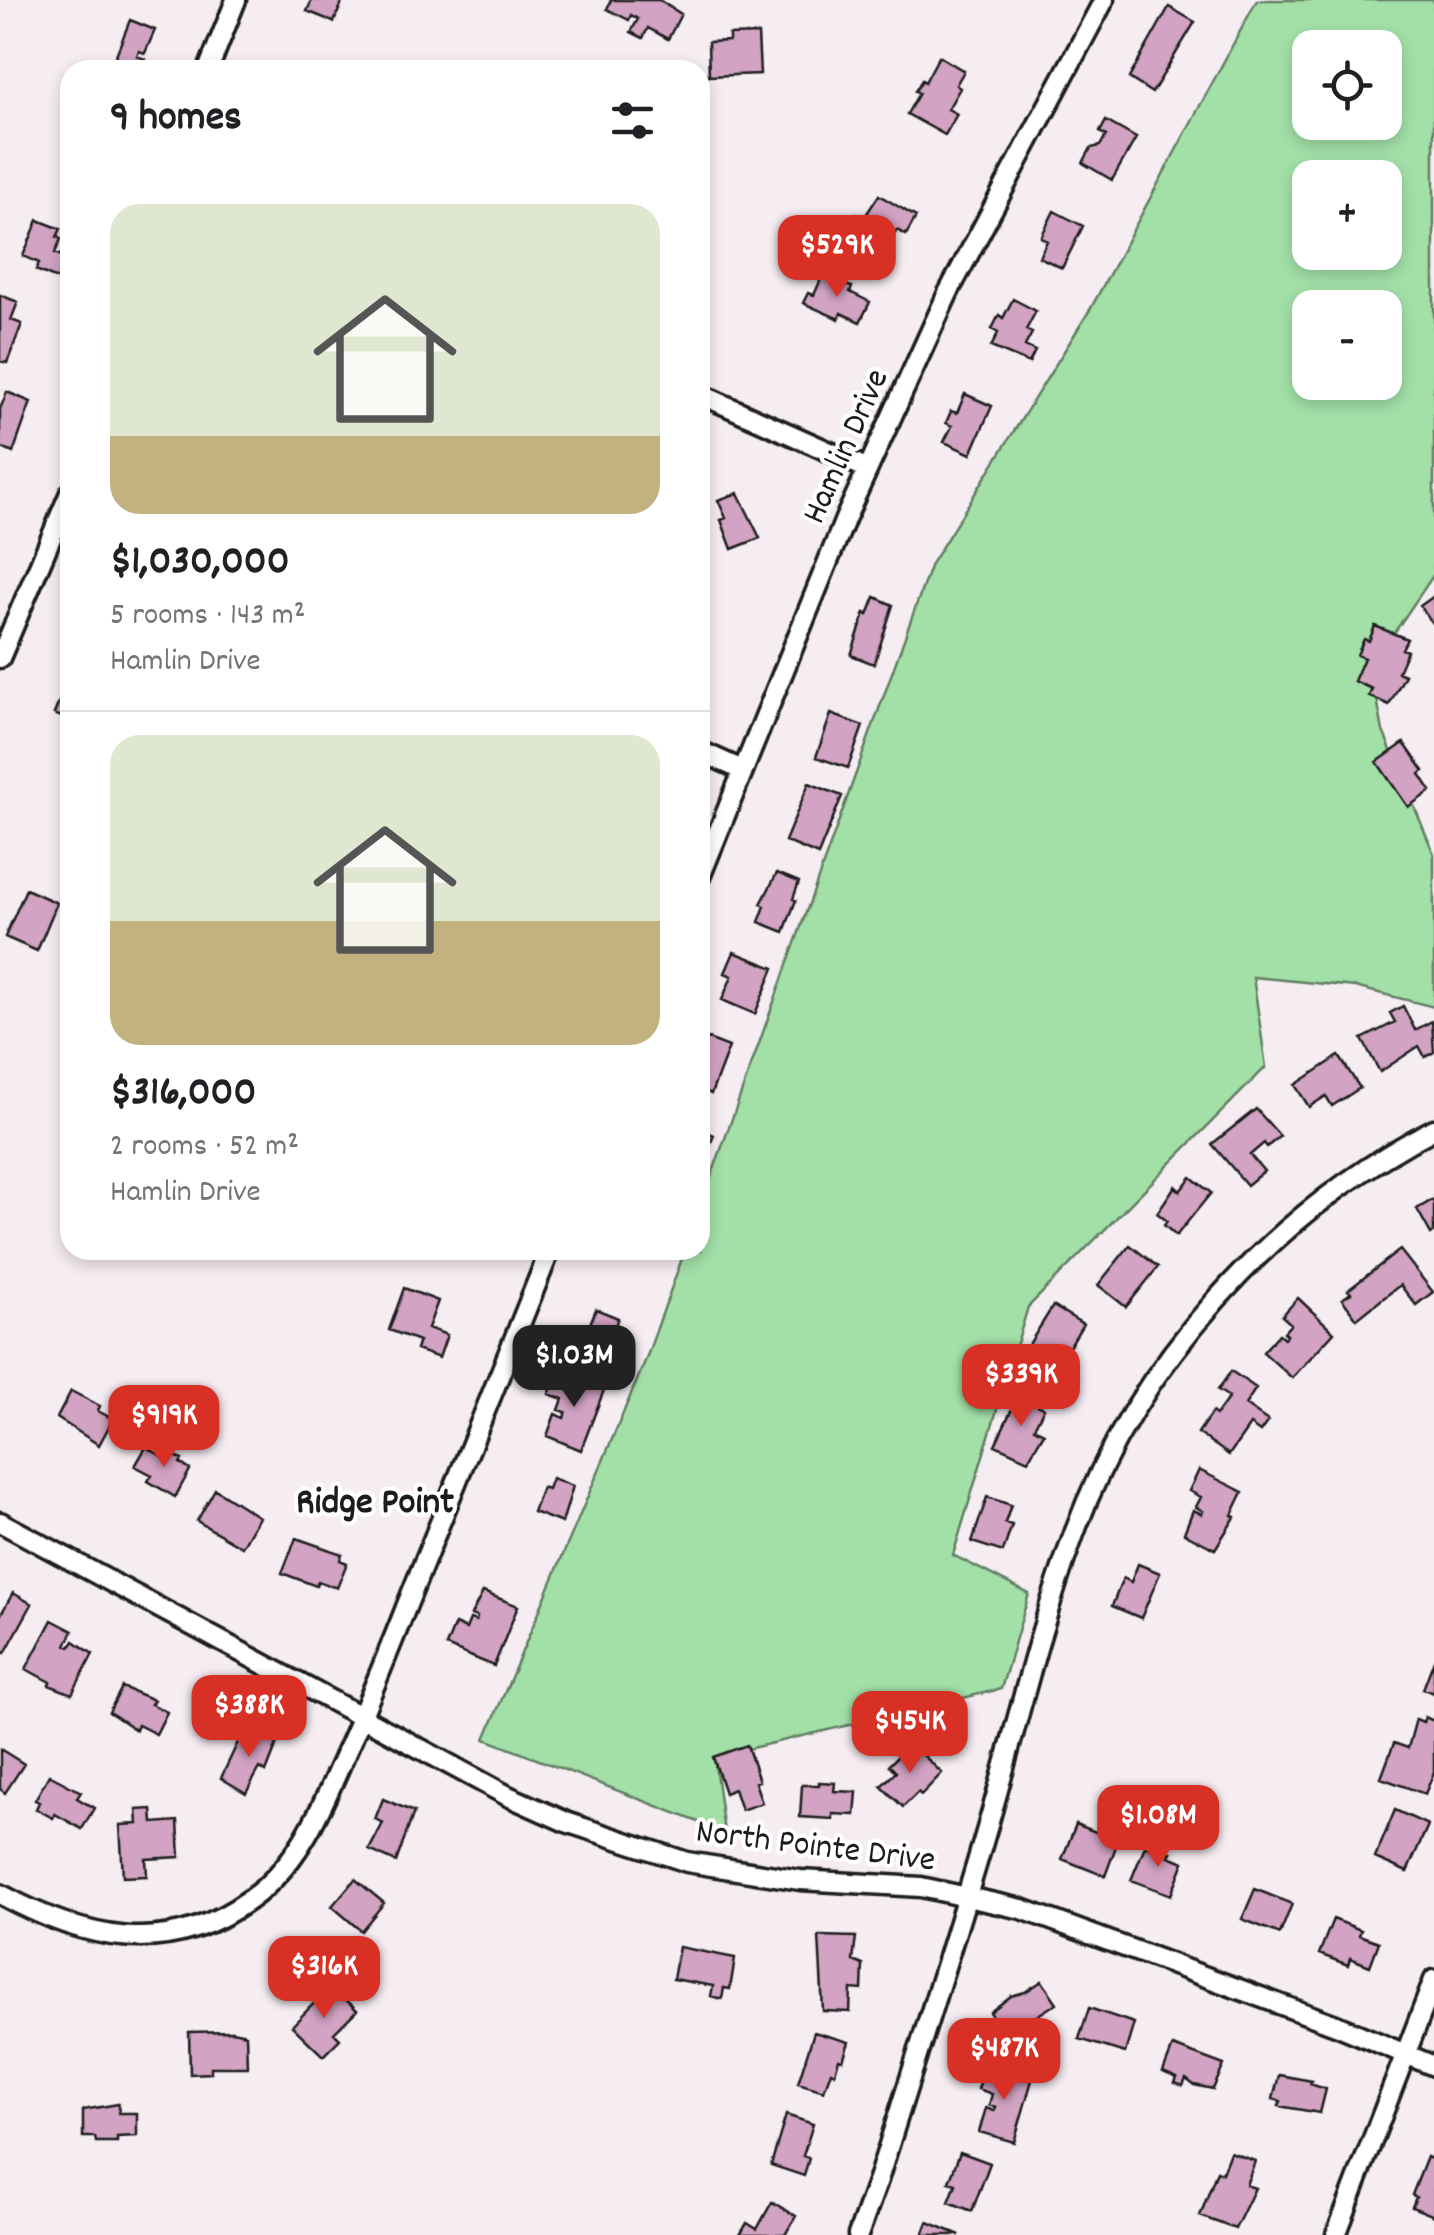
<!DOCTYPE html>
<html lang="en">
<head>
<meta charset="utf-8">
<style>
	:root { --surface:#fff; --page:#f6f6f6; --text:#202124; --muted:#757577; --line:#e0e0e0; --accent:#d93025 }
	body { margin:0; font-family:Dekko,sans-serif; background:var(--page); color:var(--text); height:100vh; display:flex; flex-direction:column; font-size:38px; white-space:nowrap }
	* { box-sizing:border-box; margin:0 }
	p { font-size:32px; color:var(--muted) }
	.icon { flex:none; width:55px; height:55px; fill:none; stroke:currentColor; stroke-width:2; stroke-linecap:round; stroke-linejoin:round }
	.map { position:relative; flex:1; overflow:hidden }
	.sheet { position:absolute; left:60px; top:60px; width:650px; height:1200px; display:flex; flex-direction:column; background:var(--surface); border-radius:30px; box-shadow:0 5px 15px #0003 }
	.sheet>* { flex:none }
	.tools { position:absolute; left:1292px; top:30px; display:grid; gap:20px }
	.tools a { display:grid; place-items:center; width:110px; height:110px; border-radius:20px; background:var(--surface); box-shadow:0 5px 15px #0003; font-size:50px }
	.price { position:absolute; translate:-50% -85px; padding:0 22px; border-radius:20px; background:var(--accent); color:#fff; font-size:32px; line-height:65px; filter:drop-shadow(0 2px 5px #0008) }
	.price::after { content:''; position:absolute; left:50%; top:60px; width:30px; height:22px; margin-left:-15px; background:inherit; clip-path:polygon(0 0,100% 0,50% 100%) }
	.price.selected { background:#222; color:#fff }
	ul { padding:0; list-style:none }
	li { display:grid; align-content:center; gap:20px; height:530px; padding:0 50px }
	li+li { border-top:2px solid var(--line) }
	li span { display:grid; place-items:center; height:310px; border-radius:30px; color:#555 }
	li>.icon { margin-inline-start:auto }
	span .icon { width:180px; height:180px; fill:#fffc; stroke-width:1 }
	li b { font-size:42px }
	h2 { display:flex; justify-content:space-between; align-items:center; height:120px; padding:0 50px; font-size:42px }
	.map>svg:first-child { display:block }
	.green { fill:#a3e0a8; stroke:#607e62; stroke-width:2.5; fill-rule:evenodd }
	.building { fill:#d2a3c3; stroke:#1c1c1c; stroke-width:2.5 }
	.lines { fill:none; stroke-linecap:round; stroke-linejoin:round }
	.street-casing { stroke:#1c1c1c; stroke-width:25 }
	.street { stroke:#fff; stroke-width:18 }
	.labels { text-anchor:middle; stroke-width:8; stroke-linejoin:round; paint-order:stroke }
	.street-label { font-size:35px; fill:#1c1c1c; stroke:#fff }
	.neighbourhood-label { font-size:38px; font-weight:bold; fill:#1c1c1c; stroke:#fff }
</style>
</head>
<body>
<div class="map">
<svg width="1434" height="2235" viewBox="0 0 1434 2235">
	<rect width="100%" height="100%" fill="#f6edf3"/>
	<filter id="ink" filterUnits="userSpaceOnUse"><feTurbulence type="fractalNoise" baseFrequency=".01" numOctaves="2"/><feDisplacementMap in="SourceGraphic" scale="20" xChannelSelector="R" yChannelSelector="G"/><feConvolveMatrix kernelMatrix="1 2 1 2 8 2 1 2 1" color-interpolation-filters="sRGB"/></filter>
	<g filter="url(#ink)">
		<path class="green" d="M1257,0H1434V574L1371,667L1383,731L1434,854V1007L1355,987L1253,977L1266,1067L1028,1307L953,1555L1029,1594L1001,1689L714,1757L724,1832L485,1739L646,1359L685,1250H700V1208L931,564L1091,308ZM1310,48H1385V122H1310ZM1310,178H1385V252H1310ZM1310,308H1385V382H1310Z"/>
		<path class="building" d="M312,0H343L334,22L307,11Z
			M611,0H659L681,14L668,39L648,28L643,38L631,32L638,19L631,15L629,20L607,9Z
			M1169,7L1195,22L1152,93L1129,78Z
			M130,20L155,30L145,53L139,51L137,56L145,59L141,70H110Z
			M758,34L760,74L709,76L708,42L729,41V35Z
			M939,56L964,71L956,85L960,88L948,109L957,114L945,135L907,114L919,93L915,91L922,80L925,82Z
			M1106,121L1136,138L1112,180L1083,163L1091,148L1100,146L1106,136L1100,132Z
			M879,195L916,217L906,235L897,230L876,264L841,242L857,214L864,218Z
			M1054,211L1083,226L1062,268L1039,257L1047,241L1041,237Z
			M38,220L61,229L57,237L61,239L55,253L66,258L57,279L36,270L39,263L23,256Z
			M822,277L852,287L850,292L870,302L860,322L841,313L839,319L803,303L808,293L814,295Z
			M0,295L18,302L11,320L22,324L7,363L0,361Z
			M1013,299L1036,311L1026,330L1032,333L1025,346L1035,351L1029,363L991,347L998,333L992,329L999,315L1003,318Z
			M7,392L31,402L13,453L0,447V409Z
			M965,394L992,406L971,454L944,442L952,426L946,423L951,411L957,413Z
			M738,493L760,538L732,549L721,520L726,518L718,500Z
			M1434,596V626L1420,606Z
			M875,597L893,605L874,664L851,655L865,613L868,615Z
			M1375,626L1407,639L1402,649L1407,651L1398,672L1405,675L1389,705L1369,696L1372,689L1354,681L1364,658L1357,655L1364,639L1369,641Z
			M62,694L69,697L70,694L67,719L54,714Z
			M831,714L863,726L848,768L816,757Z
			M1404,743L1424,771L1420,774L1431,791L1408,807L1377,762Z
			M809,783L842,796L818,855L785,841Z
			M777,873L799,882L793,899L796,900L784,932L759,922L765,906L761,904Z
			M26,889L57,903L37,951L5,937Z
			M734,952L774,968L755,1014L722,1000L732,976L725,973Z
			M1403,1006L1415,1030L1432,1021L1434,1052L1425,1057L1419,1046L1380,1072L1362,1039L1395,1022L1390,1013Z
			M703,1037L729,1047L711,1094L700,1089Z
			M1339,1056L1360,1088L1332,1106L1326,1096L1309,1107L1295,1085Z
			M1256,1109L1280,1136L1267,1147L1264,1143L1250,1155L1264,1171L1247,1185L1212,1144Z
			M700,1129L714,1135L704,1160L700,1158Z
			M1191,1177L1211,1193L1176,1236L1164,1225L1167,1221L1157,1213L1175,1186L1180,1191Z
			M1434,1199V1232L1431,1234L1417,1209Z
			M1130,1245L1158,1267L1126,1307L1098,1285Z
			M1400,1250L1433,1292L1416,1305L1400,1285L1357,1319L1342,1299L1351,1293L1348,1290Z
			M404,1288L438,1301L428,1328L447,1335L439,1358L416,1350L419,1341L389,1330Z
			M1298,1298L1334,1332L1292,1378L1263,1352L1279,1334L1284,1338L1287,1335L1284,1332L1291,1324L1282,1316Z
			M1053,1306L1083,1324L1057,1367L1026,1349Z
			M596,1309L618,1318L600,1366L570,1350L579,1326L588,1329Z
			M1231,1371L1256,1388L1245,1405L1268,1421L1260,1432L1250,1425L1229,1455L1198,1433L1212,1412L1216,1415L1229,1397L1218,1390Z
			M558,1373L604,1390L581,1450L547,1436L555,1414L564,1418L566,1412L559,1410L563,1399L549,1394Z
			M71,1391L100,1406L98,1411L113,1419L99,1445L57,1418Z
			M1018,1396L1044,1408L1034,1428L1044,1433L1028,1460L995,1445Z
			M146,1447L162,1456L165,1450L182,1460L180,1463L190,1470L175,1497L148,1481L152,1475L135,1466Z
			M1199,1470L1243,1492L1232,1515L1235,1517L1215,1549L1184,1533L1193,1510L1202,1514L1203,1511L1196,1507L1201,1497L1189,1491Z
			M552,1478L573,1486L562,1523L533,1512L542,1487L548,1489Z
			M215,1489L259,1517L242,1547L197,1521Z
			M987,1497L1011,1505L1005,1523L1012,1525L1003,1552L972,1542Z
			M296,1538L342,1554L340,1560L347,1563L337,1588L318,1581L316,1586L282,1573Z
			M1138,1564L1160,1573L1141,1618L1112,1606L1123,1578L1131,1582Z
			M483,1592L518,1606L494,1666L446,1646L455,1624L466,1629L470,1619L476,1621L477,1617L471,1615Z
			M13,1593L32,1604L5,1653L0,1650V1616Z
			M52,1620L73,1631L66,1645L70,1647L74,1641L93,1654L72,1694L49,1685L50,1682L26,1669Z
			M1434,1660V1693L1423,1689Z
			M122,1687L154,1700L151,1704L167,1712L156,1734L138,1725L136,1730L109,1712Z
			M1425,1717L1434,1721V1772L1425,1794L1381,1778L1394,1743L1408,1748L1416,1719L1423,1722Z
			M250,1729L277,1744L266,1772L260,1768L246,1793L221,1778L239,1740L242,1742Z
			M747,1745L759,1781L755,1782L762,1803L741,1810L734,1789L725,1793L713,1757Z
			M906,1748L912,1753L916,1748L942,1773L921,1795L918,1792L903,1807L881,1786L896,1772L889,1765Z
			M0,1749L24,1764L5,1793L0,1789Z
			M49,1775L81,1792L77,1798L94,1808L82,1829L55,1814L53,1818L36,1809L39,1802L35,1800Z
			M819,1782L835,1783L834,1791L857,1792L855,1815L833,1814V1819L800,1817L802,1785H819Z
			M383,1799L414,1812L396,1862L369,1850L383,1823L375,1819Z
			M152,1809L153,1823L178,1821L180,1857L146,1859L147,1876L123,1877L120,1825L138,1824L137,1810Z
			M1395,1810L1428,1825L1407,1872L1375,1858Z
			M1076,1824L1118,1841L1105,1876L1062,1859Z
			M1145,1846L1171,1852L1169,1856L1184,1862L1171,1895L1131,1880Z
			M355,1879L384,1903L361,1931L332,1906Z
			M1255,1889L1292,1904L1280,1934L1242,1919Z
			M1333,1919L1361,1930L1359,1935L1379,1942L1370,1966L1350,1958L1348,1965L1319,1954Z
			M819,1936L856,1937L853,1961L863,1965L862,1990L851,1989L850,2012L823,2011Z
			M679,1947L735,1958L730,1989L724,1988L722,1999L711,1996L713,1986L673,1979Z
			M1042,1981L1057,2003L1005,2036L990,2012L1011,1996L1025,1992Z
			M327,1990L336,1998L340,1994L357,2010L334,2033L340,2039L323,2056L292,2026Z
			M1089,2008L1134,2023L1125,2053L1079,2039Z
			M232,2031L246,2034L247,2067H211V2073L190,2074L189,2032Z
			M814,2032L849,2042L843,2060L839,2059L835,2073L831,2071L824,2091L798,2083Z
			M1173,2046L1224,2065L1213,2089L1194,2085L1186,2079L1183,2086L1175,2083L1177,2078L1163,2072Z
			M985,2067L1032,2080L1014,2142L979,2132L986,2108L994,2111L996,2107L989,2105L992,2094L978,2089Z
			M1279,2075L1312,2081L1310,2084L1326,2089L1320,2113L1279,2106L1281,2101L1273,2099Z
			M118,2104L119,2113H137V2136L117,2137V2142H96L95,2137H83V2110Z
			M786,2115L813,2124L803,2156L809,2158L804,2176L771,2165Z
			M960,2152L990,2163L972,2211L949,2202L956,2184L949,2182Z
			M1230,2152L1255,2161L1246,2185L1255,2188L1235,2229L1200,2216L1217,2171L1222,2173Z
			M1427,2157L1434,2160V2216L1412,2207L1416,2197L1412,2195Z
			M772,2202L796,2216L785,2235H740L747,2223L757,2229Z
			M928,2222L960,2235H923Z"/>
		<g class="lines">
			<defs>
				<path id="street" d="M208,70L236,0
					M700,394L868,469
					M0,658L70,493
					M700,751L742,770
					M700,877L846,517L948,293L1104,0
					M0,1522L508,1796L566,1822L687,1862L800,1880L921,1887L1022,1909L1336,2025L1434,2066
					M0,1894C83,1939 166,1960 249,1900C301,1863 322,1806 347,1750C375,1688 399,1624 425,1560C466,1456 508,1353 550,1250
					M858,2235L878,2180C914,2064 952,1949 986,1832C1015,1733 1038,1631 1074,1534C1137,1362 1273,1213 1434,1129
					M1336,2235L1434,1980"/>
			</defs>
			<use href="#street" class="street-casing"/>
			<use href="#street" class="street"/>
		</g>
	</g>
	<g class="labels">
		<g class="street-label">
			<text transform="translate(843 445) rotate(-66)" y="12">Hamlin Drive</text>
			<text transform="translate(816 1843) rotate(7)" y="12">North Pointe Drive</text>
		</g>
		<g class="neighbourhood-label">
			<text x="375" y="1512">Ridge Point</text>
		</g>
	</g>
</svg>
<div class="tools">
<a><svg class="icon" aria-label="locate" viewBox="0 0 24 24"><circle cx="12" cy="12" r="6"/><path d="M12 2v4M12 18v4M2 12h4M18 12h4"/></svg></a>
<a>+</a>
<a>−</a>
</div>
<b class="price" style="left:837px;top:300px">$529K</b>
<b class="price selected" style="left:574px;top:1410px">$1.03M</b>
<b class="price" style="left:1021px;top:1429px">$339K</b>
<b class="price" style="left:164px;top:1470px">$919K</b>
<b class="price" style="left:249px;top:1760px">$388K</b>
<b class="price" style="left:910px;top:1776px">$454K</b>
<b class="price" style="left:1158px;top:1870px">$1.08M</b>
<b class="price" style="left:324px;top:2021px">$316K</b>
<b class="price" style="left:1004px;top:2103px">$487K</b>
<section class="sheet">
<h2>9 homes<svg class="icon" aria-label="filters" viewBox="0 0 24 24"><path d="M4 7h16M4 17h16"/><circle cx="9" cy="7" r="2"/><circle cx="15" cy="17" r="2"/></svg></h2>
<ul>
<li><span style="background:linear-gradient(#dfe7d0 75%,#c2b280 0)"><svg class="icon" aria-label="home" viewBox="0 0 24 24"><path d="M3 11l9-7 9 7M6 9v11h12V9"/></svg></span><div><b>$1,030,000</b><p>5 rooms · 143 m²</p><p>Hamlin Drive</p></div></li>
<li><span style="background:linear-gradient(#dfe7d0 60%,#c2b280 0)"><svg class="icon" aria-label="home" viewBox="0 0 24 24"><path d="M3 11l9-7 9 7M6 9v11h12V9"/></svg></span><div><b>$316,000</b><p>2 rooms · 52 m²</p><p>Hamlin Drive</p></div></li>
</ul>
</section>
</div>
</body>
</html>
